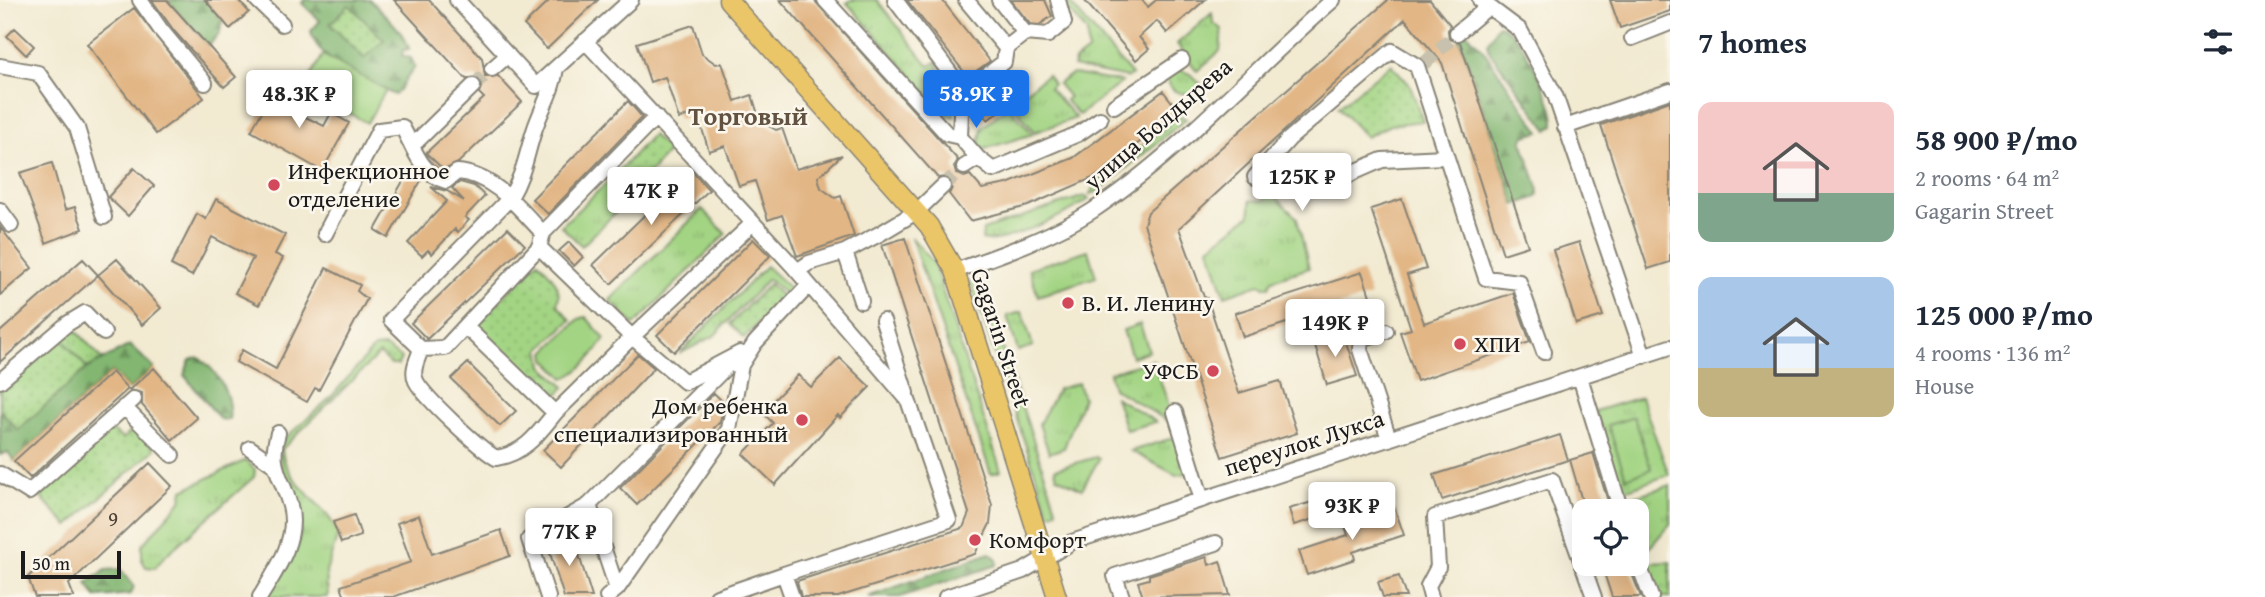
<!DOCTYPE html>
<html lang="en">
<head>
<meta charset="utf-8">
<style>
	:root { --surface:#fff; --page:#f6f6f7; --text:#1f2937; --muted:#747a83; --accent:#1a73e8 }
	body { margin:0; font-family:"Gentium Book Plus",serif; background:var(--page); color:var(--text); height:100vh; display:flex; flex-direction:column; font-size:26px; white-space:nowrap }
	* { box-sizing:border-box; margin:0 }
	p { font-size:23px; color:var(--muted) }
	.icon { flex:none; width:38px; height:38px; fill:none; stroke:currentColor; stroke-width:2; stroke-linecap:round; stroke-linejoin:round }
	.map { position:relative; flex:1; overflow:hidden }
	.panel { display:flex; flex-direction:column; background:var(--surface); width:595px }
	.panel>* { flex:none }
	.tools { position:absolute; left:1572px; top:499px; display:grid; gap:14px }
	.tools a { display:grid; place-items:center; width:77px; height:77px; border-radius:14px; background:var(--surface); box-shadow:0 7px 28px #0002; font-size:35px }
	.scale { position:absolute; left:21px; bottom:18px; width:100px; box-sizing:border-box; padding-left:7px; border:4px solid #1c1c1c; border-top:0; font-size:19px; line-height:24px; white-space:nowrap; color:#1c1c1c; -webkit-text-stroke:5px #fbf7ec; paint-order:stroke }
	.price { position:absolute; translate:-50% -60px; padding:0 16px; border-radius:7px; background:#fff; color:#222; font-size:23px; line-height:46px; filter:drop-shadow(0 2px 4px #0008) }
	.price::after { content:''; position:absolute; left:50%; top:42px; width:21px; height:16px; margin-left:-10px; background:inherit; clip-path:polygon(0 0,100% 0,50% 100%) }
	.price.current { background:var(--accent); color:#fff }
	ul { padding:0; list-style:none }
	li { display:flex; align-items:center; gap:21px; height:175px; padding:0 28px }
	li span { display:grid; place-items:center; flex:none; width:196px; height:140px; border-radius:14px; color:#555 }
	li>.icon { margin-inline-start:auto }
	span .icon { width:84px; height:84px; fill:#fffc; stroke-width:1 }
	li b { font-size:30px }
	h2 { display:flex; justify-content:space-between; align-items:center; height:84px; padding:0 28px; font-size:30px }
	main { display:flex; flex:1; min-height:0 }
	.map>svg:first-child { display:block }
	.grass { fill:url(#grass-tufts); stroke:#607850; stroke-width:2 }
	.forest { fill:url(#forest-firs); stroke:#4f6946; stroke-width:2 }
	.park { fill:url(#park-dots); stroke:#607850; stroke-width:2 }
	.pitch { fill:#a3d483; stroke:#607850; stroke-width:2 }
	.building { fill:#e2b685 }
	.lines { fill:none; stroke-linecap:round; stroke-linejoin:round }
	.minor-tunnel { stroke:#c7c1ad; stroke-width:14; stroke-dasharray:14 7; stroke-linecap:butt }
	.minor-casing { stroke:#878376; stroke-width:18 }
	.major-casing { stroke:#878376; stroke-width:21 }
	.minor { stroke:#fff; stroke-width:14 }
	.major { stroke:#ebc669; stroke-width:18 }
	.poi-dot { fill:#d1495b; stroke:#fbf7ec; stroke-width:2.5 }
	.labels { text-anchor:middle; stroke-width:5; stroke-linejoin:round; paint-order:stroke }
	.number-label { font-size:21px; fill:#4e4236 }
	.street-label { font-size:24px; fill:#1c1c1c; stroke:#fbf7ec }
	.poi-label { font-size:24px; fill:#1c1c1c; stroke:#fbf7ec; text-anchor:start }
	.neighbourhood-label { font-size:26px; font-weight:bold; fill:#615241; stroke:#fbf7ec }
</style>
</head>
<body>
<main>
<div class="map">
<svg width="1670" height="597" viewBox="0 0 1670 597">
	<defs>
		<pattern id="grass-tufts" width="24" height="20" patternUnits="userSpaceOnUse" patternTransform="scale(1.75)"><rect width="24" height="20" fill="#a3d483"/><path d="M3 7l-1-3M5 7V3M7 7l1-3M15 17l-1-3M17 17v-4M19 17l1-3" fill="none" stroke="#8cb571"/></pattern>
		<pattern id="forest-firs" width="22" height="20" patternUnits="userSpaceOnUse" patternTransform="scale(1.75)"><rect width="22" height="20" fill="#82b671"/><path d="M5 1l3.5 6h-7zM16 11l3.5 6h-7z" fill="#6a935c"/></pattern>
		<pattern id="park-dots" width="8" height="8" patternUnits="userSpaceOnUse" patternTransform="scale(1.75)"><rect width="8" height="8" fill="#a3d483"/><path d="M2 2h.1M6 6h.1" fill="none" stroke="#8cb571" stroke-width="1.8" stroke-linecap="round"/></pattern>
	</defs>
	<rect width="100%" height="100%" fill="#fbf7ec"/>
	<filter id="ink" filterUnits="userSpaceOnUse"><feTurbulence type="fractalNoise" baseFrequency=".0143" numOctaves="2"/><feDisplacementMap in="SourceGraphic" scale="14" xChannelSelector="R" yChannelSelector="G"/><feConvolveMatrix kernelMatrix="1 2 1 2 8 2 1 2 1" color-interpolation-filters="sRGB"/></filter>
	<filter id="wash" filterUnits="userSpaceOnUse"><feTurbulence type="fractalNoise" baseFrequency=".00686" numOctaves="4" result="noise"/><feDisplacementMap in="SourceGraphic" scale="28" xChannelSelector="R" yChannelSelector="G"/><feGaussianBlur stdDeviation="1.57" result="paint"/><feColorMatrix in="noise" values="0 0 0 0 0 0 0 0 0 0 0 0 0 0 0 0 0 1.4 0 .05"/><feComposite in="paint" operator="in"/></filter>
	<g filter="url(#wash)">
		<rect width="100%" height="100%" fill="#f2ead1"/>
		<path class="grass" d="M851,0H877L929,66L936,62L953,93L954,117L947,115L847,3Z
			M1067,0L1132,75L1127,78L1073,67L1075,61L1088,51L1087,32L1067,8Z
			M1212,13L1213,23L1222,29L1220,51L1197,71L1177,44Z
			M1178,69L1190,74L1201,84L1196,94C1181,94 1170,94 1167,77Z
			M1072,74L1122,82L1079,115L1065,100L1069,97L1058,84Z
			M1047,75L1053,84L1049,88L1076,118L1035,132L1011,103Z
			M1008,106L1033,134L978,151L982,128Z
			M1180,115L1186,119L1097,192L1090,194L1095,184Z
			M612,178L631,197L582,246L561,226Z
			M1272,193L1297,218L1309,268L1272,280L1269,287L1259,284L1225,296L1209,247L1250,215V200L1262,201Z
			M1084,196L1089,199C1072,212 1001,246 982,240L983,230Z
			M702,209L726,234L634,325L610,300Z
			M911,237L933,262L1001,471L991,474Z
			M1088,250L1096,277L1038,296L1029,269Z
			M766,266L792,290L787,295L768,279L714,336L679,354Z
			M979,278L1057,511L1049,514L970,281Z
			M1022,312L1033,346L1018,351L1007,316Z
			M1140,324L1149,351L1132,357L1123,330Z
			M73,327L104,361L87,368L60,337Z
			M385,347L401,358L398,365H391L380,354L376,357L282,449C284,484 327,503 338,534L326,572L328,597H266C291,562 313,538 292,494C283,475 278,464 280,443L331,397L374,348Z
			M1153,360L1176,426L1113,388L1109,373Z
			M1078,383L1083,398L1064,448L1049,453L1039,424L1058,389Z
			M1115,397L1156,422L1126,430Z
			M1641,397L1669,475L1622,491L1595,411Z
			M1176,437L1187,473L1176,475L1131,451Z
			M1096,457L1099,459L1082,489L1057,477L1055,469Z
			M246,460L255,470L254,477L165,556L155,568L146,567L142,560V545L181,501L183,490Z
			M1670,485V524L1644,554L1636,532V511H1629L1625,499Z
			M1670,562V597H1658L1647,563Z"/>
		<path class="forest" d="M167,0H205L223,21L219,34L208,46Z
			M304,0H370C383,13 404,31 409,49L403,50L402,56L411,58L415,67L395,95C369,83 315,60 311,31L320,21L302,3Z
			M1498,25C1520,28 1556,104 1554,125L1548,130L1490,52L1487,44Z
			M1466,32L1481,47L1540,132L1525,136L1522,141L1539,190L1537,197L1515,205L1459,38Z
			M130,345L154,368L129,390L112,372L14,461L8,452L0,455V410L18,430L87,368Z
			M198,357C218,371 232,395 229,420L220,419L184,375L190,360Z
			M990,553L997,559V565L900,597H868Z
			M120,569L134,586L131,594L96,597L87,583L106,570Z"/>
		<path class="park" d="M349,5L384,40L364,58L330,24Z
			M1391,64L1410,85L1423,121L1390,125L1366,137L1338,107Z
			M652,135L669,151L635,189L617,173Z
			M538,261C549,272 564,287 557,304L571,320L540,349L543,366L565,387L553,399L476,325Z
			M769,284L783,297L744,338L730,324Z
			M60,337L87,368L18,430L0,410V390Z
			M109,428L123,439L134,428L155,449L68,526L39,495L45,485Z"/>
		<path class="pitch" d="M323,55L386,90L367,123L304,88Z
			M586,317L605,339C596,352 580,374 564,378L546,359L545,352L579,319Z
			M1634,417L1651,469L1626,478L1608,425Z"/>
		<g id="blocks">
			<path class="building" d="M152,0H167L236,77L224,87L175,32Z
				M205,0H238L249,12L230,29Z
				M394,0H429L482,58L485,76H498L522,102L458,163L444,170L426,153L484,98L479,93L482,83L475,77L466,79Z
				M550,0H598L547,49L524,25Z
				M780,0H814L958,160L954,167L956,173L964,177L970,175L982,189L1007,184L1073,158L1163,91L1179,111L1097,176L1028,206L970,221L949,194L952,188L950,180L945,177L938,178Z
				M907,0H942L990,61L968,77Z
				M1011,0H1045L1052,16L1039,25L1030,24Z
				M1084,0H1142L1148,7L1156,0H1205L1167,33L1157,21L1139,37L1149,49L1136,60Z
				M1388,0H1430L1451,26L1448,30L1449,39L1460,42L1528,246L1503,254L1442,63L1405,19L1179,228L1204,297L1207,298L1239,393L1280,381L1297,433L1222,457L1144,224L1148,212Z
				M1610,0H1670V11L1620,28Z
				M134,8L204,98L156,134L87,44Z
				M693,25L702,54L716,64L722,63L735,101L752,95L760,121L776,130L782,128L796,169L842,155L818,177L821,188L835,198L841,196L854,236L797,256L782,215L768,220L755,181L739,186L725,146L709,151L697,113L679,119L665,77L650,82L637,43Z
				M15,28L34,46L26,55L7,36Z
				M277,85L298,97L291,110L324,126L331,113L349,123L322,171L251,131Z
				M982,93L998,112L988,120L972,102Z
				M628,101L642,117L548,214L532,199Z
				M1670,101V262L1648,269L1601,125Z
				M52,163L65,210L75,207L83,229L46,243L20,173Z
				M1301,164L1311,175L1295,190L1285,180Z
				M134,168L154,186L128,216L108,197Z
				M410,169L422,179L388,238L375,230Z
				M691,170L709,190L611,284L593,265Z
				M460,182L474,186L485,196L465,217L469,220L458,232L455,229L432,254L428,250L422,256L408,243L447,201L431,187L447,191L464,201L452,188Z
				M216,199L285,235L275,254L283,258L259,305L235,293L253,258L212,237L192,276L171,265L197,214L206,219Z
				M1402,199L1426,269L1407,275L1424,323L1513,293L1530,342L1417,381L1400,332L1411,329L1371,209Z
				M0,227L32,268L0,295Z
				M508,228L525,245L427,339L411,323Z
				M905,238L992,505L990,524L975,554L838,597H801L797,581L963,528L969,513L882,245Z
				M753,239L770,256L674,352L657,335Z
				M569,242L583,257L574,266L559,251Z
				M1579,242L1603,316L1576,324L1553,250Z
				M83,259L98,275L0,362V332Z
				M117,259L161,308L142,325L98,275Z
				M326,268L360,285L357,291L367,299L319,390L315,388L307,402L236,362L242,350L276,369Z
				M1362,272L1370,296L1243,337L1235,313Z
				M1343,333L1357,376L1327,385L1314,342Z
				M638,354L654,368L561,467L543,450Z
				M840,358L870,387L840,418L838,415L775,485L743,454L773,423L762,412L798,375L811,387Z
				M468,363L516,411L500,426L451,379Z
				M154,368L197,418L172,440L142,405V393L129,390Z
				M112,372L128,389L30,478L14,461Z
				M714,393L724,403L720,422L637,505L620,488Z
				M1560,435L1568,460L1442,500L1434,475Z
				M1593,453L1611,511H1585L1570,460Z
				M150,463L172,486L69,584L74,597H35L28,577Z
				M1322,499L1327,515L1294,525L1289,509Z
				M1395,509L1404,535L1353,552L1355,559L1307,575L1299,551L1348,535L1345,526Z
				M354,515L361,536L341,543L333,522Z
				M419,515L432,554L501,530L510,556L393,597H345L341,586L411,562L397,523Z
				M573,536L592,597H564L547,544Z
				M1207,557L1209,565L1220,561L1230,595L1143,597L1138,582L1149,579V575Z
				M1601,564H1628L1641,597H1612Z
				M1399,576L1406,597H1383L1378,582Z"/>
		</g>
	</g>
	<g filter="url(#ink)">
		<use href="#blocks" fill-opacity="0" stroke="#878376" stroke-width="2"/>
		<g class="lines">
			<path class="minor-tunnel" d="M1424,64L1457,33
				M473,86L492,69
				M943,186L964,167"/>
			<defs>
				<path id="minor" d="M140,0L161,30L205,83
					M257,0L282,24
					M457,0L536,86L631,0
					M825,0L947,134L960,137L978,158L993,170L1078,134L1100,119
					M895,0L962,89L960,137
					M966,0L1006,48
					M1480,0L1520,30L1555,95L1644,356
					M1025,33L1048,35L1064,22L1058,0
					M1457,33L1487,8
					M1632,38L1670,23
					M585,41L792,265L908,400L949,520L784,574L792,597
					M0,66L38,73L77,128L104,217
					M556,68C553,91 541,109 534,131C526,156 524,174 510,198L391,320L421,349L445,348L539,247L543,233L656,117
					M492,69L508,55
					M962,89L973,86L1004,62L1006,48L1025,33L999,0
					M1114,106L1182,60
					M1565,127L1670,91
					M413,145L473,86
					M964,167L978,158
					M1255,177L1289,139L1392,51L1417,66L1486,278L1519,282L1544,352
					M1320,187L1382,160L1445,157
					M0,210L11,225
					M325,234L379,130L402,127C414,147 420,174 446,181L457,172C493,174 519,208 543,233
					M539,247L632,337L753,223
					M845,252L861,301
					M797,271L809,263L845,252L881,233L916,212L943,186
					M955,271C1002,254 1050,238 1092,211C1180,153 1253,69 1333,0
					M883,321L906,393
					M466,327L555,413L632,337L685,382L740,353
					M1386,331L1361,339L1360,349L1389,439
					M421,349C418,359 411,370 416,381C424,397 479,448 496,458C524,454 538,434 555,413
					M1580,377L1621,511
					M0,381L67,324L85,313L104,333
					M124,407L172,455
					M1175,412L1202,500
					M250,448L273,464
					M0,474L29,492L134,399
					M1636,557L1651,597
					M617,589L589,505L730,363
					M260,597C276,571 299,538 290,506C282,475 268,468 278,433
					M548,597L529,539L589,505
					M607,597L617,589L729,429L741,365L755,343L809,285
					M717,597L784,574
					M946,597L1023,571L1072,542L1670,347
					M1122,597L1115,576L1216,543
					M1431,597L1428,586L1438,567L1435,517L1552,480L1594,597"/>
				<path id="major" d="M728,0L929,226L955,271L1057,597"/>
			</defs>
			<use href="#minor" class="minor-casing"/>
			<use href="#major" class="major-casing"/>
			<use href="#minor" class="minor"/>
			<use href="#major" class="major"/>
		</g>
	</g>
	<g class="poi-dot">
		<circle cx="274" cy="185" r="7"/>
		<circle cx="1068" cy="303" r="7"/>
		<circle cx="1460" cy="344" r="7"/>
		<circle cx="1213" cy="371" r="7"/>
		<circle cx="802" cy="420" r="7"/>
		<circle cx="975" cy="540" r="7"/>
	</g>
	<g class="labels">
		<g class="number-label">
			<text x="113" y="526">9</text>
		</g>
		<g class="street-label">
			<text transform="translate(1158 124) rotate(-41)" y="8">улица Болдырева</text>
			<text transform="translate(1001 338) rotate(72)" y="8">Gagarin Street</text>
			<text transform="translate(1304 443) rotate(-18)" y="8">переулок Лукса</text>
		</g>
		<g class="poi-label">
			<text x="288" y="179">Инфекционное<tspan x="288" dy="28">отделение</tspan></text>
			<text x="1082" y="311">В. И. Ленину</text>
			<text x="1474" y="352">ХПИ</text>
			<text x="1199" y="379" text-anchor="end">УФСБ</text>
			<text x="788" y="414" text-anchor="end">Дом ребенка<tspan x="788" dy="28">специализированный</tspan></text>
			<text x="989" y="548">Комфорт</text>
		</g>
		<g class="neighbourhood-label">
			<text x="748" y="125">Торговый</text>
		</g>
	</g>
</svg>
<div class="tools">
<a><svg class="icon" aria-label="locate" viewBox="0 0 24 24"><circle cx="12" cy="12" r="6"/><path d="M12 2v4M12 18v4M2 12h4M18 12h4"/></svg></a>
</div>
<div class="scale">50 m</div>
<b class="price" style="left:299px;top:130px">48.3K ₽</b>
<b class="price current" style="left:976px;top:130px">58.9K ₽</b>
<b class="price" style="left:1302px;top:213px">125K ₽</b>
<b class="price" style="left:651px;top:227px">47K ₽</b>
<b class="price" style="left:1335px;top:359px">149K ₽</b>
<b class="price" style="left:1352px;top:542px">93K ₽</b>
<b class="price" style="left:569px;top:568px">77K ₽</b>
</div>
<section class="panel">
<h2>7 homes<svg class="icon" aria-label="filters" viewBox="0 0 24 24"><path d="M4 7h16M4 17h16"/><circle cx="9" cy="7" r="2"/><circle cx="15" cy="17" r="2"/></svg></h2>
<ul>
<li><span style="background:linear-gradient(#f6c9c9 65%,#7fa58c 0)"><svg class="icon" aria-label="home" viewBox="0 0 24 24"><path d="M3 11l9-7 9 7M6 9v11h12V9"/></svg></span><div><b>58 900 ₽/mo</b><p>2 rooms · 64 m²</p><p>Gagarin Street</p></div></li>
<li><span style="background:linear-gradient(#a9c7e8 65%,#c2b280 0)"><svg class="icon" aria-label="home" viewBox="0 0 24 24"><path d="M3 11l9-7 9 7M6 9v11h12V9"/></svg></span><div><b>125 000 ₽/mo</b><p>4 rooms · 136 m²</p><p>House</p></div></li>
</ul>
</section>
</main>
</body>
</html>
